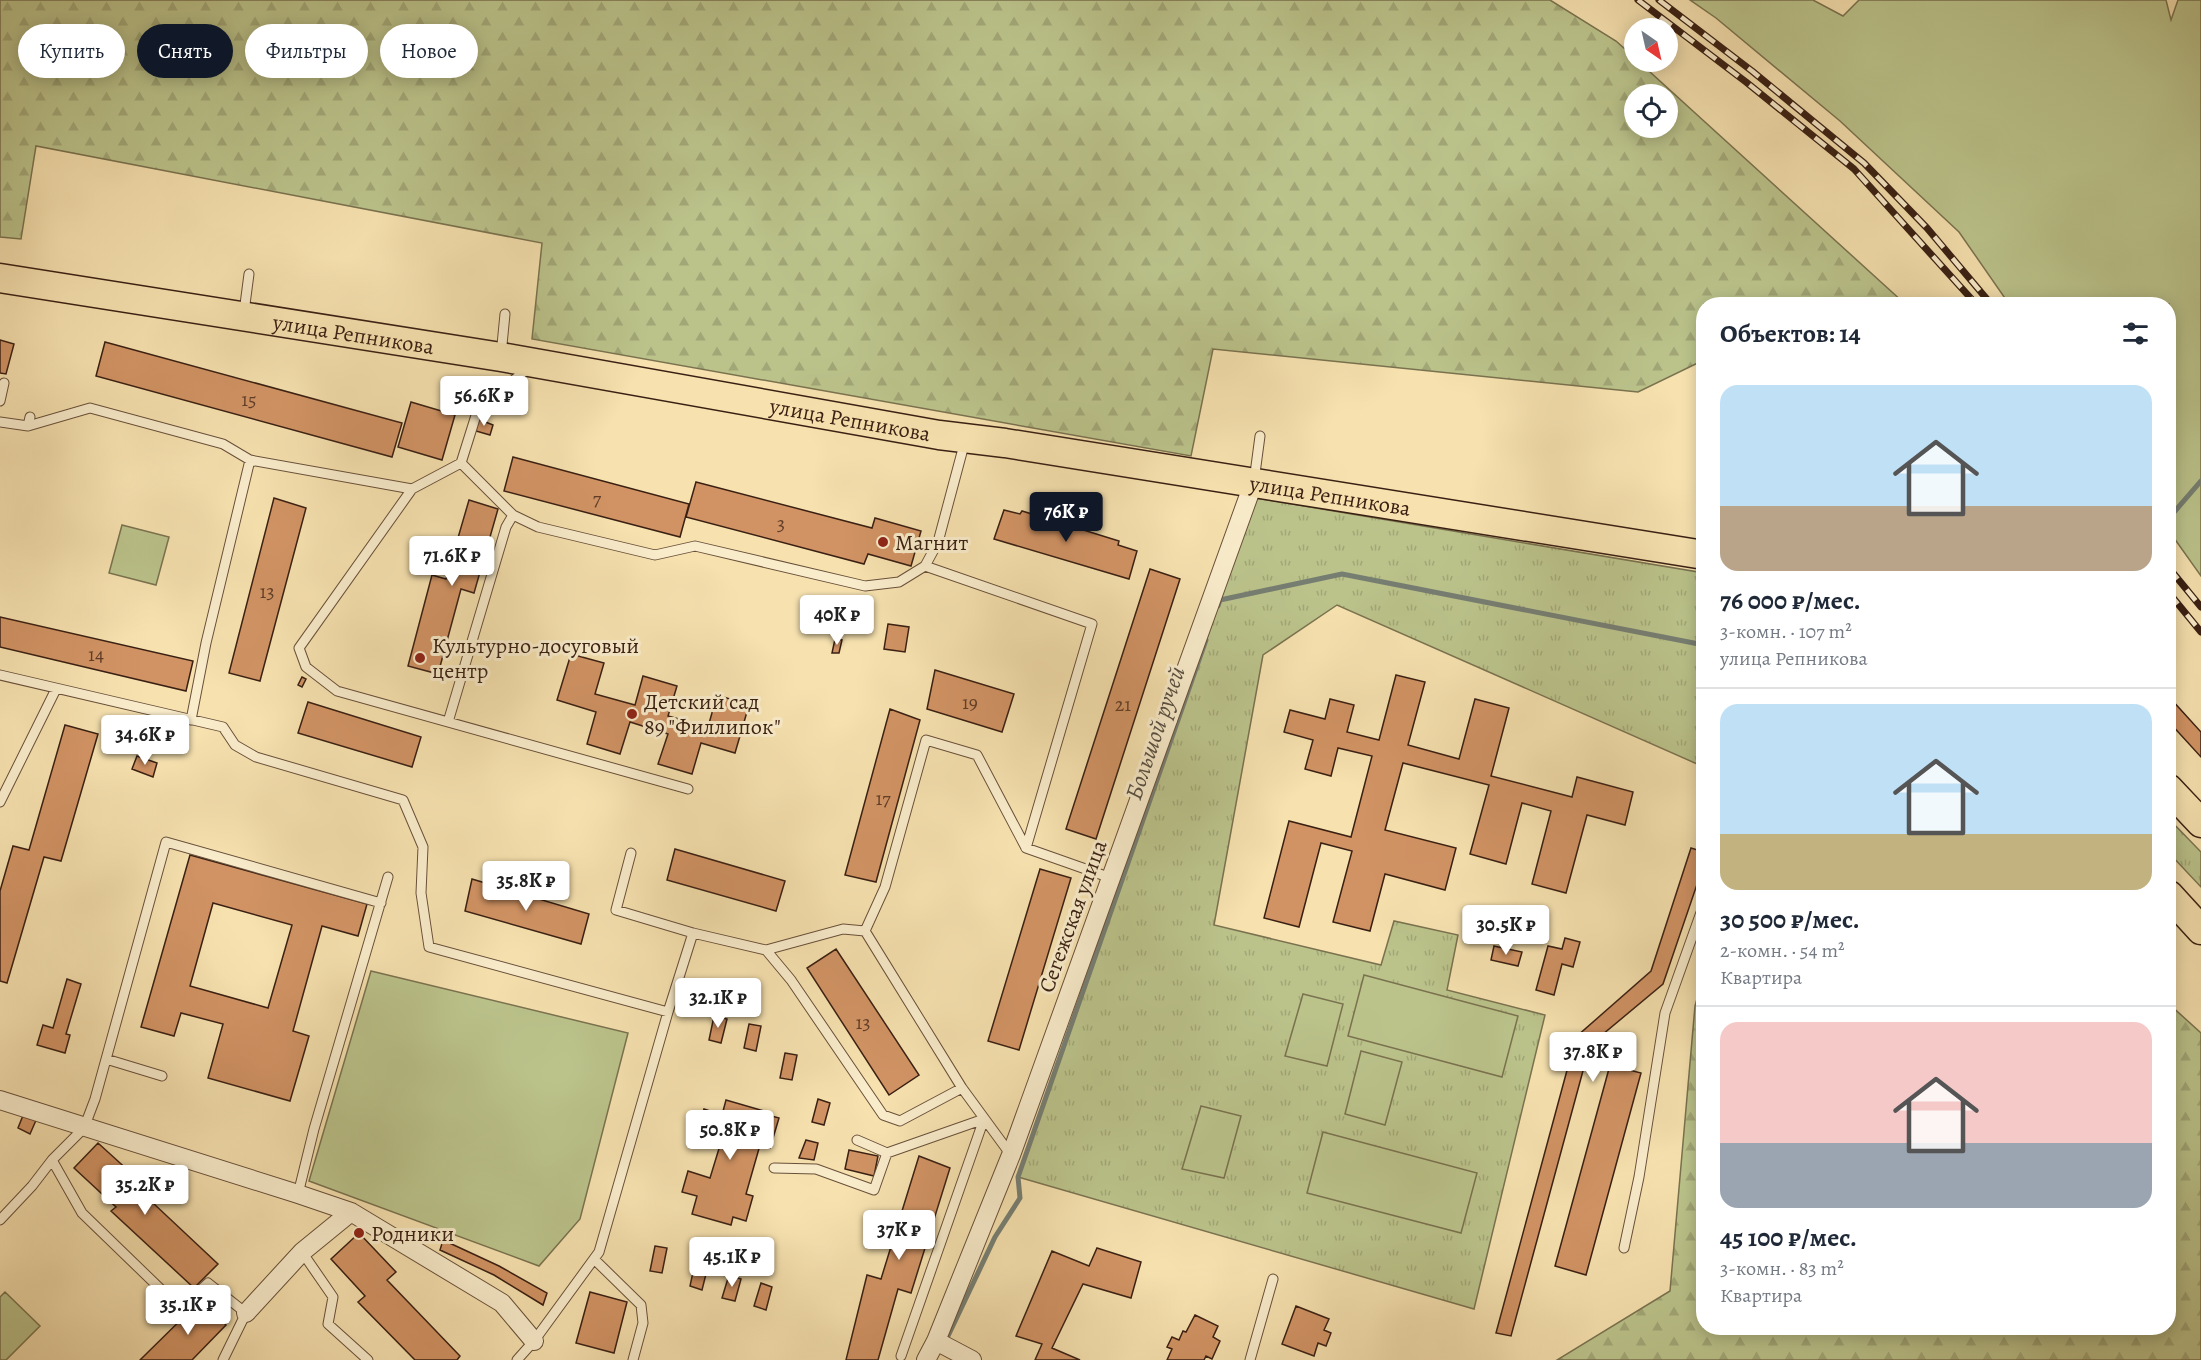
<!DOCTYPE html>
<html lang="ru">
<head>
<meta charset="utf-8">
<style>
	:root { --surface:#fff; --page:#f2f2f3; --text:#1f2937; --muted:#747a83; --line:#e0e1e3; --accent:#111827 }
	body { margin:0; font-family:Alegreya,serif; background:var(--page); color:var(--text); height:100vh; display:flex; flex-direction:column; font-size:22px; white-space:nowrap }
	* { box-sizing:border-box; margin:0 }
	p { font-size:20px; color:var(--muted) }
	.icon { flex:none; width:33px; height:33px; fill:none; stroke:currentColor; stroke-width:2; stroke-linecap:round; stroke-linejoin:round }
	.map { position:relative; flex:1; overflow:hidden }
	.drawer { position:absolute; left:1696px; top:297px; width:480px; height:1038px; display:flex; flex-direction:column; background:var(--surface); border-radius:24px; box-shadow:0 3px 15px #0003 }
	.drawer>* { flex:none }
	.guide { position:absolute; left:18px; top:24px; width:570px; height:54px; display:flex; gap:12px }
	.needle { width:39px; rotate:146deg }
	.buttons { position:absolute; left:1624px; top:18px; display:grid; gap:12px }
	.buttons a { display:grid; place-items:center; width:54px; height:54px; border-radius:50%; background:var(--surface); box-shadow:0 3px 15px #0003; font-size:30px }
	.price { position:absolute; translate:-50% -51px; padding:0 14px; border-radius:6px; background:#fff; color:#222; font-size:20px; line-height:39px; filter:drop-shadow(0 2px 3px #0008) }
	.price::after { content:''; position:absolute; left:50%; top:36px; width:18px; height:14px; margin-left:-9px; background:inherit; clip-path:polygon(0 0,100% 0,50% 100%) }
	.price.on { background:var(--accent); color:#fff }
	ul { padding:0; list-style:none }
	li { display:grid; align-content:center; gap:12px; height:318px; padding:0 24px }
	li+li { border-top:2px solid var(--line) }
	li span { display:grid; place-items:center; height:186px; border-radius:18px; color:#555 }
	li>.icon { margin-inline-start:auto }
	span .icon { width:108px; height:108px; fill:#fffc; stroke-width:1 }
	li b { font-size:26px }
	h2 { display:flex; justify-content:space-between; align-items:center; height:72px; padding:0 24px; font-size:26px }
	.pill { padding:0 21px; border-radius:27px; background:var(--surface); box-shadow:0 3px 15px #0003; font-size:21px; line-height:54px }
	.pill.on { background:var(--accent); color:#fff }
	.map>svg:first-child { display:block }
	.grass { fill:url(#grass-tufts); stroke:#7a724f; stroke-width:1.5 }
	.forest { fill:url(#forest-firs); stroke:#7a724f; stroke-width:1.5; fill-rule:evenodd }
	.green { fill:#bbc38b; stroke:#7a724f; stroke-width:1.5 }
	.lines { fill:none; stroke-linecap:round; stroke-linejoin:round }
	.stream { stroke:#767e72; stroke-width:5 }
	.building { fill:#d19364; stroke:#3a2013; stroke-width:1.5; fill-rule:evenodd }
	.lane-casing { stroke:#69503a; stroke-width:11 }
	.street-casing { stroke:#69503a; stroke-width:20 }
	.primary-casing { stroke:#3a2013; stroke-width:31 }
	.lane { stroke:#f9eccb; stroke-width:9 }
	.street { stroke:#f9eccb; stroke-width:18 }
	.primary { stroke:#f6e1af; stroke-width:28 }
	.rail-casing { stroke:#3a2013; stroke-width:7 }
	.rail { stroke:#f9eccb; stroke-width:4.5; stroke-dasharray:14; stroke-linecap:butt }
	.poi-dot { fill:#8f2418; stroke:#f9eccb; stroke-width:2 }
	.labels { text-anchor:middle; stroke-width:6; stroke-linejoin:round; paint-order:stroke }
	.number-label { font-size:20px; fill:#603d27 }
	.street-label { font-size:22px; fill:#3a2013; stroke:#f9eccb }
	.poi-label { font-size:22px; fill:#3a2013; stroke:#f9eccb; text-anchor:start }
	.water-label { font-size:24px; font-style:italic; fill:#584f43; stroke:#f9eccb }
</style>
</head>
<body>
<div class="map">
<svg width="2201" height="1360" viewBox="0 0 2201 1360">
	<defs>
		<pattern id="grass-tufts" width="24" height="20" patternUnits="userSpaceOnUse" patternTransform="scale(1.5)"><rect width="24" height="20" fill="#bbc38b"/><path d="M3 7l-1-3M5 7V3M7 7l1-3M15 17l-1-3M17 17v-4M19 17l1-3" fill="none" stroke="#a2a777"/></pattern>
		<pattern id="forest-firs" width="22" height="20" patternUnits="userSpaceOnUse" patternTransform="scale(1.5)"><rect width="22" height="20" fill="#bbc38b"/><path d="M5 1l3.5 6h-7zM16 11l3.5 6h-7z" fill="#a2a777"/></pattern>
	</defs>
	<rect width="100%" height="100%" fill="#f6e1af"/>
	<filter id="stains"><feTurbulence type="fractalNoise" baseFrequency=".00333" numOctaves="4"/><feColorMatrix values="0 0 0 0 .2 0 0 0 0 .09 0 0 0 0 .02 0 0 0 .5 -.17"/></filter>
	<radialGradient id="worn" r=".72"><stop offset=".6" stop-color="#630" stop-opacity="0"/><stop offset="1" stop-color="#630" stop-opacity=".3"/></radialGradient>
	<path class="grass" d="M1256,498L1704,573V767L1337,605L1263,655L1214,925L1381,965L1394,921L1458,935L1447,990L1545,1015L1474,1309L1018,1177Z
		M2169,819L2201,852V887L2169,853Z"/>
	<path class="forest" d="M0,0H1550L1616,41L1635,58V62H1639L1904,303L1903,304H1704V360L1638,392L1213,349L1191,456L532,339L542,243L36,146L21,239L0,237ZM1635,94H1668V128H1635Z
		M1704,975V1328H2169V1004L2201,1033V1360H1557L1670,1291L1695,1006Z"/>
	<path class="green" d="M1690,0H1813L1843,16L1859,0H2166L2171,20L2178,0H2201V576L2169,531V304H2009L1959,232L1840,121L1716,18Z
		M122,525L169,537L156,585L109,573Z
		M371,971L628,1033L580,1219L539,1266L309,1181Z
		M1364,975L1518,1016L1502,1077L1348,1036Z
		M1303,994L1343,1004L1327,1066L1285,1056Z
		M1361,1051L1402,1062L1385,1125L1345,1114Z
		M1201,1106L1241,1116L1224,1178L1182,1169Z
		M1323,1132L1477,1173L1461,1233L1307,1193Z
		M5,1292L40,1326L6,1360H0V1297Z"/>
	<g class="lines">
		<path class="stream" d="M2169,518L2201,481
			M1218,606L1220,600L1342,574L1704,645
			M948,1336L995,1237L1020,1198L1018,1177L1206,640"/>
	</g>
	<path class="building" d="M0,340L14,344L6,374L0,373Z
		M105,342L402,423L392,457L96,376Z
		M411,402L455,415L442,460L398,447Z
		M478,419L493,425L490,435L476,431Z
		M513,457L689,504L680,537L504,491Z
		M696,482L872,528L875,518L921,531L911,566L868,554L864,564L686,517Z
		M274,498L306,508L260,681L229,673Z
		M469,500L498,509L474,593L461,589L438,674L408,666L432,575L446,579Z
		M1004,510L1020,514L1022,511L1119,541L1118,545L1137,551L1129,579L994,539Z
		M1150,569L1180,579L1096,839L1066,829Z
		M0,617L193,661L186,691L0,647Z
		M888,624L909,627L905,652L884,649Z
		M835,639L842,640L839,653H832Z
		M571,654L604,663L595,694L635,705L643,676L677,686L668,716L708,727L717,695L749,705L735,753L701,743L692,774L658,764L668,734L630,722L620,754L587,744L596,712L557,700Z
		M935,670L1014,694L1002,732L927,709Z
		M1396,675L1425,682L1408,745L1459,759L1475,699L1509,708L1491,776L1572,797L1577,777L1633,792L1625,825L1587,815L1566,893L1532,884L1551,811L1522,803L1506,864L1470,854L1489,785L1403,763L1385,830L1456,848L1445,890L1385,874L1370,931L1333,922L1352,851L1321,843L1299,927L1264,918L1289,821L1351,837L1372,756L1338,748L1331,776L1305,769L1313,740L1284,732L1290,710L1325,719L1330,699L1354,705L1347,732L1379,740Z
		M302,677L306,679L302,687L298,685Z
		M2171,699L2201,732V757L2169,722V701Z
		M308,702L421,737L412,767L298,733Z
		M890,709L920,720L876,882L845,875Z
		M65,725L98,734L61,861L44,857L7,983L0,981V891L13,846L29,850Z
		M137,756L157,763L153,777L132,769Z
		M1691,848L1704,852V864L1663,984L1590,1045L1511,1336L1496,1333L1576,1037L1651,971Z
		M675,849L785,881L776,911L667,880Z
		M190,855L367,904L358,936L322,926L293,1031L309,1036L290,1101L208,1078L223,1024L181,1013L174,1036L141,1027ZM213,903L292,925L268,1008L190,986Z
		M1040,869L1071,878L1019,1050L988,1041Z
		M472,879L589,914L581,944L465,911Z
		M1565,938L1580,942L1573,967L1562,964L1554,995L1536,990L1548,946L1562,949Z
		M1494,946L1522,952L1518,966L1491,960Z
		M836,949L919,1075L889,1095L807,968Z
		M67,979L81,984L66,1034L70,1035L65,1053L37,1045L43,1025L53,1028Z
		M714,1016L727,1019L721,1043L709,1040Z
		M749,1024L761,1026L756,1051L744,1048Z
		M785,1053L797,1055L792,1080L780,1078Z
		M1610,1065L1641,1073L1586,1275L1555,1266Z
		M818,1099L830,1103L824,1125L812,1122Z
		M726,1100L764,1111V1114L779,1118L770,1148L760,1145L746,1194L753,1196L746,1221L733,1217L731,1225L692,1214L697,1196L682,1192L688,1171L710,1178L721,1142L696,1135L704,1109L722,1115Z
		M24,1113L37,1118L30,1134L18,1128Z
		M806,1140L818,1143L814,1160L799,1158Z
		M98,1143L141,1182L137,1188L218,1264L194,1288L111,1211L116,1207L74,1168Z
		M849,1150L878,1156L874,1176L845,1169Z
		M919,1156L950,1168L911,1293L898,1289L878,1360H846L867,1275L881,1279Z
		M359,1233L396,1272L387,1280L460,1356L457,1360H415L358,1302L365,1296L331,1259Z
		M443,1240L499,1266L547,1293L543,1305L494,1275L440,1250Z
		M655,1246L667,1248L662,1273L650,1271Z
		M1097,1248L1141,1262L1131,1298L1083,1284L1052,1348L1080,1360H1035L1042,1344L1016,1336L1052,1251L1089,1266Z
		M695,1263L708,1266L702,1290L690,1286Z
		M729,1275L741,1279L735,1301L722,1298Z
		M761,1283L772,1287L766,1310L754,1306Z
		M590,1292L627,1302L614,1353L576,1343Z
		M202,1299L226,1325L192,1360H140Z
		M1296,1306L1329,1319L1324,1330L1331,1333L1326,1346L1318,1343L1314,1356L1282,1344Z
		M1195,1315L1218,1326L1213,1337L1220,1341L1212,1359L1206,1356L1204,1360H1167L1172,1349L1167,1347L1172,1337L1179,1340L1183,1331L1186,1332Z"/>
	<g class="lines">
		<defs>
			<path id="lane" d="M244,312L249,274
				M501,355L505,314
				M530,367L478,409L461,463L412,489L299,648L306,667L337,691L688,789
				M0,401L4,383
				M0,422L28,426L30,417
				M28,426L90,408L223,444L250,460L412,489
				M461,463L513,515L538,527L655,555L695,546L865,586L899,582L925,566L938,542L965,441
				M1254,481L1260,436
				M925,566L1092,624L1026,848L1111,878
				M0,675L223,727L235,745L256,757L403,800L423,847L421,893L429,947L668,1012
				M191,720L206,643L250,460
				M448,722L506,527L513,515
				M0,802L56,689
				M631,853L616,910L693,933L766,950L843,929L865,931L962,1088L1011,1155
				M865,931L885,887L926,740L977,755L1026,848
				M766,950L791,980L883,1115L900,1121L962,1088
				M106,1059L162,1076
				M857,1140L887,1153
				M52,1160L82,1213L176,1304L198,1292L208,1283L246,1313L223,1360
				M774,1168L816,1169L874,1190L887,1153L984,1119
				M298,1194L314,1129L388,877
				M0,1220L32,1186L52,1160L84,1128L95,1099L166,842L381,903
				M1624,1248L1639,1177L1665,1013L1704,904
				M302,1252L333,1297L328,1324L368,1360
				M594,1259L641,1305L643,1323L633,1360
				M901,1356L984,1119
				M517,1360L534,1341L599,1252L668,1012L693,933
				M1250,1360L1273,1279"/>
			<path id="street" d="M0,1100L298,1194L351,1212L502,1303L534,1341
				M246,1313L302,1252L351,1212
				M936,1341L972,1360
				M926,1360L936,1341L1011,1155L1253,484"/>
			<g id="primary">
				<path id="s1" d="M0,278L501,357L939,435L1005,443L1704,555"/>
				<path d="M2169,789L2201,823"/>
				<path d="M2169,895L2201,930"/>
			</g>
		</defs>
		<use href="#lane" class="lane-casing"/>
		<use href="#street" class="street-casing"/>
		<use href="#primary" class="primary-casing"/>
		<use href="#lane" class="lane"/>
		<use href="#street" class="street"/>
		<use href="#primary" class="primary"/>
		<defs>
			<path id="rail" d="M1638,0L1746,82L1854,169L1976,304
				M1659,0L1752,71L1864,163L1927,228L1991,304
				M2169,568L2201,607
				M2169,593L2201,632"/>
		</defs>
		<use href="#rail" class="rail-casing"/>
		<use href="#rail" class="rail"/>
	</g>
	<g class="poi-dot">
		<circle cx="883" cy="542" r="6"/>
		<circle cx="420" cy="658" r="6"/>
		<circle cx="632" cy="714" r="6"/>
		<circle cx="359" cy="1233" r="6"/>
	</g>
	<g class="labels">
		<g class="number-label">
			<text x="249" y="406">15</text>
			<text x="597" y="505">7</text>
			<text x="781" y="530">3</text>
			<text x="267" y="598">13</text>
			<text x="96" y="661">14</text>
			<text x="970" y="709">19</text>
			<text x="1123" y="711">21</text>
			<text x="883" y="805">17</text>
			<text x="863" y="1029">13</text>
		</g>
		<g class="street-label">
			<text dy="8" stroke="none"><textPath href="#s1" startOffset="358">улица Репникова</textPath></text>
			<text dy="8" stroke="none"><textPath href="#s1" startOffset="862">улица Репникова</textPath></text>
			<text dy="8" stroke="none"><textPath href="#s1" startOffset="1348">улица Репникова</textPath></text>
			<text transform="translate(1072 916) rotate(-70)" y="8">Сегежская улица</text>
		</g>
		<g class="poi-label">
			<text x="895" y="550">Магнит</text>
			<text x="432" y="653">Культурно-досуговый<tspan x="432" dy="25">центр</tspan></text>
			<text x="644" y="709">Детский сад<tspan x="644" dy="25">89 "Филлипок"</tspan></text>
			<text x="371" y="1241">Родники</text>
		</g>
		<g class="water-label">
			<text transform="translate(1155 733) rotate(-71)" y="8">Большой ручей</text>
		</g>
	</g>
	<rect width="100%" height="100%" filter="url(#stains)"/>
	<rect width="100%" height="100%" fill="url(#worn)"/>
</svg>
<div class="buttons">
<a><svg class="needle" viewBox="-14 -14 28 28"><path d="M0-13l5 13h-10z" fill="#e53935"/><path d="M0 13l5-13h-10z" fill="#747a83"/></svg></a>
<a><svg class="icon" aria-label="locate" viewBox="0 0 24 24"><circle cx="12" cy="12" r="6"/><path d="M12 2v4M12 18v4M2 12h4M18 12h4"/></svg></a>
</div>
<b class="price" style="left:484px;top:427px">56.6K ₽</b>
<b class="price on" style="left:1066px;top:543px">76K ₽</b>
<b class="price" style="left:452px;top:587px">71.6K ₽</b>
<b class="price" style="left:837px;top:646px">40K ₽</b>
<b class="price" style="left:145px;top:766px">34.6K ₽</b>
<b class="price" style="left:526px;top:912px">35.8K ₽</b>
<b class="price" style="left:1506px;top:956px">30.5K ₽</b>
<b class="price" style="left:718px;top:1029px">32.1K ₽</b>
<b class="price" style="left:1593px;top:1083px">37.8K ₽</b>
<b class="price" style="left:730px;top:1161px">50.8K ₽</b>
<b class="price" style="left:145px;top:1216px">35.2K ₽</b>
<b class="price" style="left:899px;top:1261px">37K ₽</b>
<b class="price" style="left:732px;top:1288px">45.1K ₽</b>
<b class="price" style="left:188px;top:1336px">35.1K ₽</b>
<div class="guide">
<a class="pill">Купить</a>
<a class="pill on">Снять</a>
<a class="pill">Фильтры</a>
<a class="pill">Новое</a>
</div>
<section class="drawer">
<h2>Объектов: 14<svg class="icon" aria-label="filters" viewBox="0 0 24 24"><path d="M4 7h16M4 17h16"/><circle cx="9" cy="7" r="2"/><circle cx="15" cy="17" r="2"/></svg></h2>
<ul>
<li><span style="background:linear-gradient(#bfe0f5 65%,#b9a48a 0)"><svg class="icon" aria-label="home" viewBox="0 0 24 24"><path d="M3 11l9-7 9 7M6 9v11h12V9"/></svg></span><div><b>76 000 ₽/мес.</b><p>3-комн. · 107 m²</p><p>улица Репникова</p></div></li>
<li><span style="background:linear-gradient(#bfe0f5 70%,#c2b280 0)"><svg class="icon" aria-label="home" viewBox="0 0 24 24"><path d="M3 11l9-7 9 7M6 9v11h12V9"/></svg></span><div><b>30 500 ₽/мес.</b><p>2-комн. · 54 m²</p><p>Квартира</p></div></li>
<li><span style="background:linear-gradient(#f6c9c9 65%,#9aa5b1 0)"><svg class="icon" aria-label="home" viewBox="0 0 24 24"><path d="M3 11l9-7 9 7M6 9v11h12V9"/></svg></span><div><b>45 100 ₽/мес.</b><p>3-комн. · 83 m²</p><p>Квартира</p></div></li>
</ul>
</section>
</div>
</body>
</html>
